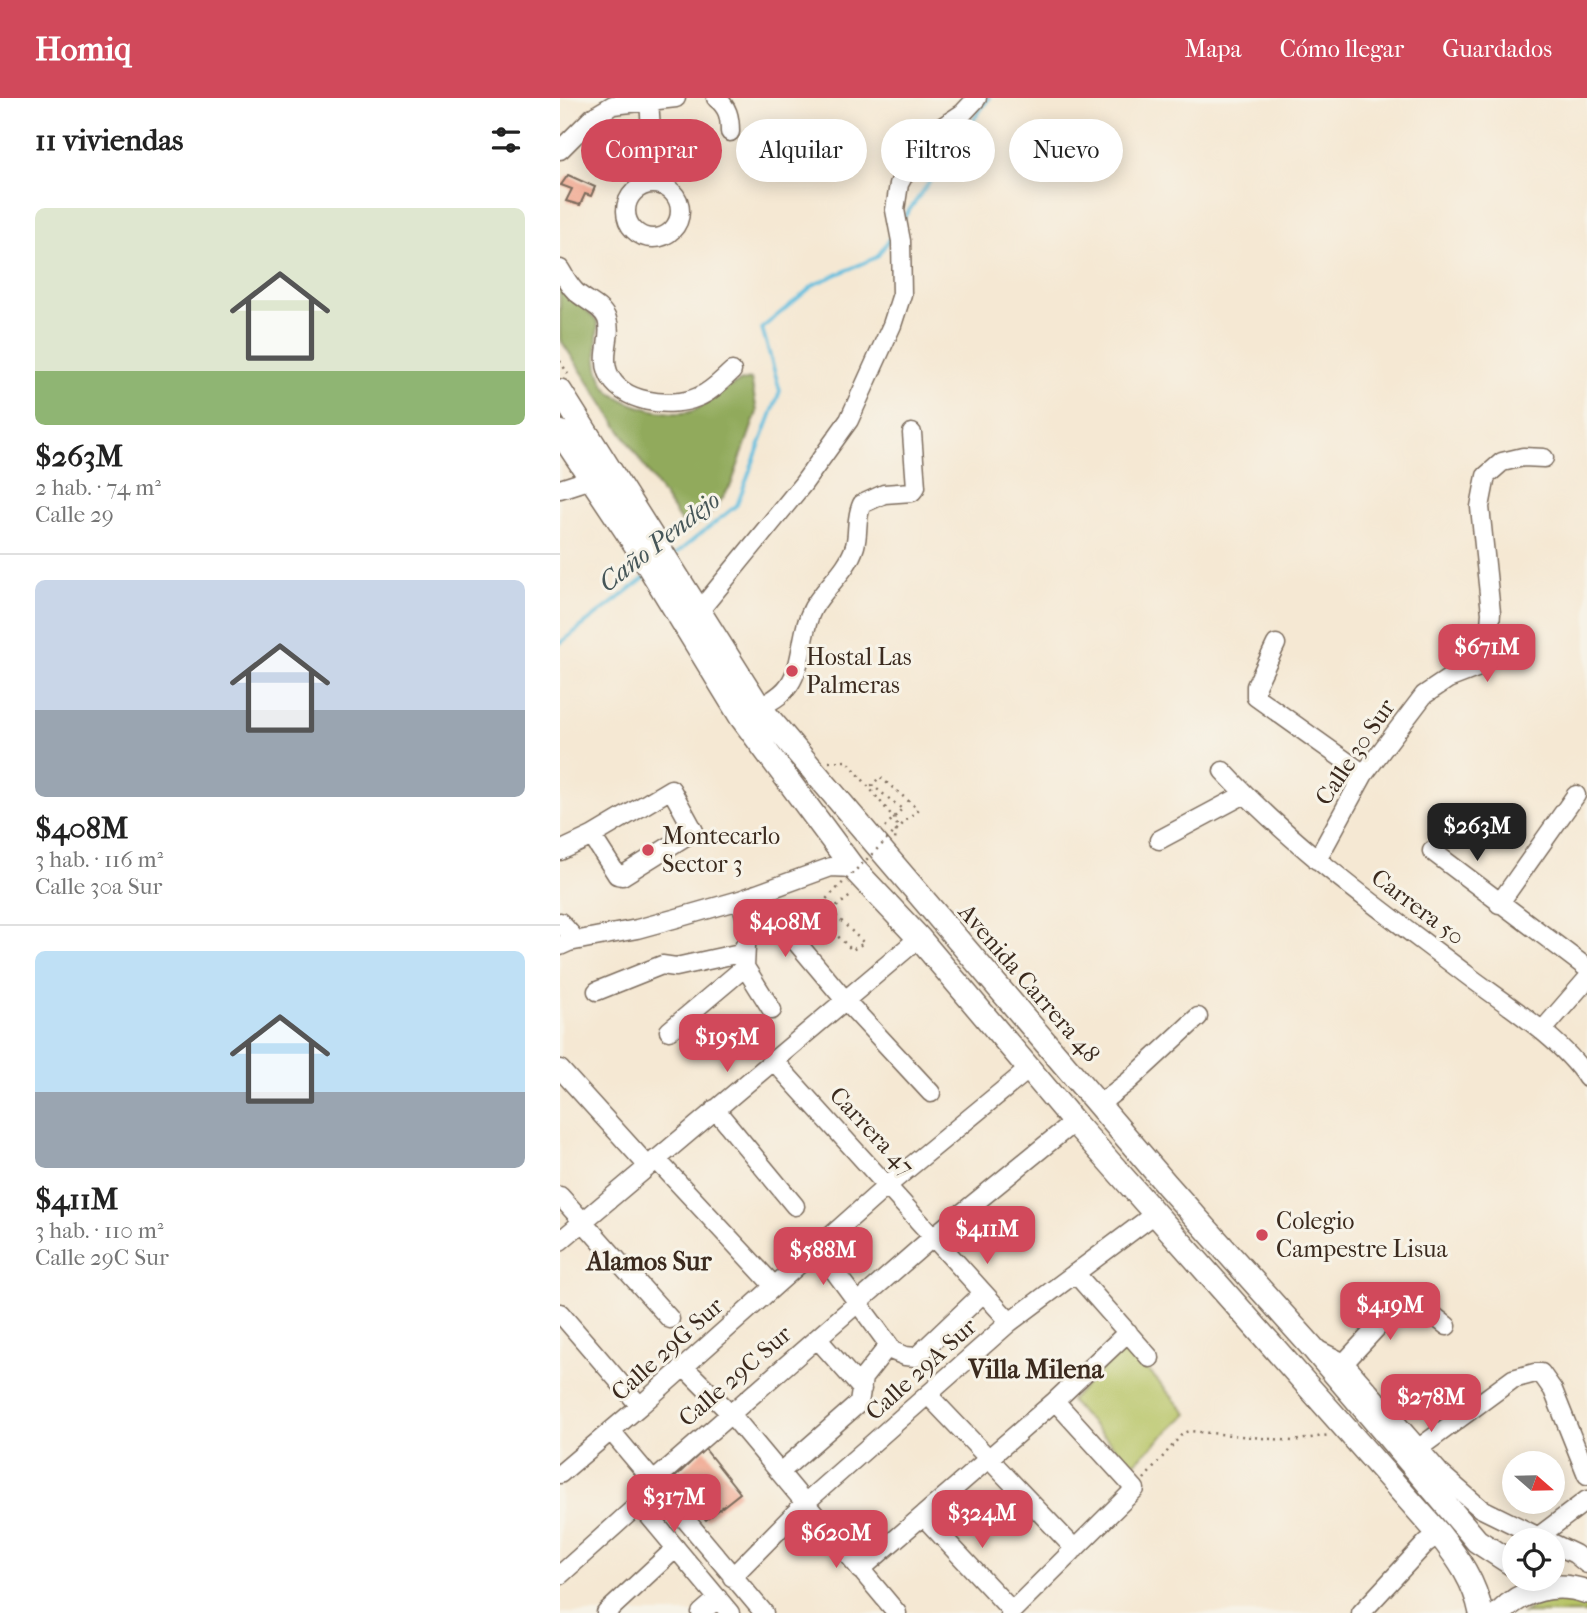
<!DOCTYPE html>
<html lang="es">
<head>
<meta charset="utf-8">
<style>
	:root { --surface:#fff; --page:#f6f6f6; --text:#222; --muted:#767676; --line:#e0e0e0; --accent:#d1495b }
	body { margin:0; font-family:"IM FELL French Canon",serif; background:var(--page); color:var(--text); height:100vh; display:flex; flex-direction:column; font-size:26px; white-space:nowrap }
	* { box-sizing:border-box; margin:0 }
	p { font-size:23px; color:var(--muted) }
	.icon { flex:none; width:38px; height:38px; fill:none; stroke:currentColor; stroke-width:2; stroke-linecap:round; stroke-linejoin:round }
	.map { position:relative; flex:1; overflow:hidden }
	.panel { display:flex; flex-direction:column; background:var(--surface); width:560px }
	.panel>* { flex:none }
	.guide { position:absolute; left:21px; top:21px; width:665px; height:63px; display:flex; gap:14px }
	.needle { width:46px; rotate:110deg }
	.fabs { position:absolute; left:942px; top:1353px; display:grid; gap:14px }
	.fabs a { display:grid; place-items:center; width:63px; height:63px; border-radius:50%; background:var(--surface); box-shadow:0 4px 18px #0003; font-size:35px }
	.price { position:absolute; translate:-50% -60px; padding:0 16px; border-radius:14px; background:var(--accent); color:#fff; font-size:23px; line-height:46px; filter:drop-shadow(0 2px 4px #0008) }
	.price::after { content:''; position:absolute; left:50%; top:42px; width:21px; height:16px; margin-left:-10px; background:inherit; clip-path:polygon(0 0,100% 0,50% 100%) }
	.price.selected { background:#222; color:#fff }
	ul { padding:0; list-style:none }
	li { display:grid; align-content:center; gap:14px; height:371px; padding:0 35px }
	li+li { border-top:2px solid var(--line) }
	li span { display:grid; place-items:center; height:217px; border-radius:10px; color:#555 }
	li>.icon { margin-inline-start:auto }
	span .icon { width:126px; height:126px; fill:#fffc; stroke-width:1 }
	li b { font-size:30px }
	h2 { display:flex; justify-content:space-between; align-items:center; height:84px; padding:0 35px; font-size:30px }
	.chip { padding:0 24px; border-radius:32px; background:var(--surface); box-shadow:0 4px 18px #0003; font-size:24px; line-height:63px }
	.chip.selected { background:var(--accent); color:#fff }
	header { display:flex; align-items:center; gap:42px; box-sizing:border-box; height:98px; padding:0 35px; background:var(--accent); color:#fff }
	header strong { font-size:33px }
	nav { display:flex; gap:38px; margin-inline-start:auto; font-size:24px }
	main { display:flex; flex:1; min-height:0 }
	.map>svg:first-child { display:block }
	.green { fill:#b7c466; stroke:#797742; stroke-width:2 }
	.forest { fill:#91aa5b; stroke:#666a3c; stroke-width:2 }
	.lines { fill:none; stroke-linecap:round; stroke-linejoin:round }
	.stream { stroke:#60bdde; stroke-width:3.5 }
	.building { fill:#ef9d84 }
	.minor-casing { stroke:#7c6c5d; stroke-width:21 }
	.major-casing { stroke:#7c6c5d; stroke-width:26 }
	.path { stroke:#7c6c5d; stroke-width:2.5; stroke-dasharray:2 5; stroke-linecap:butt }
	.minor { stroke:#fff; stroke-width:18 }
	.major { stroke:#fff; stroke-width:23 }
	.path-bridge { stroke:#7c6c5d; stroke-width:2.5; stroke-dasharray:2 5; stroke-linecap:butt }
	.poi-dot { fill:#d1495b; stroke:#f7f3e8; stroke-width:2.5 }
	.labels { text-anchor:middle; stroke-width:6; stroke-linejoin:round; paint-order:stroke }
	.poi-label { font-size:24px; fill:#3b2a1e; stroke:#f7f3e8; text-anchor:start }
	.street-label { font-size:24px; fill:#3b2a1e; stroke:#f7f3e8 }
	.water-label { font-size:26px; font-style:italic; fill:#465658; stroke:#f7f3e8 }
	.neighbourhood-label { font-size:26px; font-weight:bold; fill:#3b2a1e; stroke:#f7f3e8 }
</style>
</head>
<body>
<header>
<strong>Homiq</strong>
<nav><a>Mapa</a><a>Cómo llegar</a><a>Guardados</a></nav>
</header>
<main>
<section class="panel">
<h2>11 viviendas<svg class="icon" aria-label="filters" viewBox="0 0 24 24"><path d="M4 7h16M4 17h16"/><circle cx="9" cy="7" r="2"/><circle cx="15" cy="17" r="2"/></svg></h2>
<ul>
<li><span style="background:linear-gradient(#dfe7d0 75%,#8fb573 0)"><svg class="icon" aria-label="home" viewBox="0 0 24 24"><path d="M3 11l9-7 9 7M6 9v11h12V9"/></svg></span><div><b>$263M</b><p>2 hab. · 74 m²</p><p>Calle 29</p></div></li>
<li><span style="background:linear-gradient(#c9d6e8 60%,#9aa5b1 0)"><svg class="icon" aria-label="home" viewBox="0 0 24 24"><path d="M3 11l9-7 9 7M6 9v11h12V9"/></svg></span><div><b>$408M</b><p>3 hab. · 116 m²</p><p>Calle 30a Sur</p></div></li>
<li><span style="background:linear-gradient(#bfe0f5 65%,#9aa5b1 0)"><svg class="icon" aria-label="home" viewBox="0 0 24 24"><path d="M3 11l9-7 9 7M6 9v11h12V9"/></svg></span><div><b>$411M</b><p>3 hab. · 110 m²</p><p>Calle 29C Sur</p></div></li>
</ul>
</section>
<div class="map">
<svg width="1027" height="1515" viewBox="0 0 1027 1515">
	<rect width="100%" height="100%" fill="#f7f3e8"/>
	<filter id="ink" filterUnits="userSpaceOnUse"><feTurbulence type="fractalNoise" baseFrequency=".0143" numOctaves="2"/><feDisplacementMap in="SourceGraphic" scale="14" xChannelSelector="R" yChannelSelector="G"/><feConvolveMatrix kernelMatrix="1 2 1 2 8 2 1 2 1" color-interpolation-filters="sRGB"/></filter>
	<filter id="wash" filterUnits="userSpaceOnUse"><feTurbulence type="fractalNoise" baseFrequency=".00686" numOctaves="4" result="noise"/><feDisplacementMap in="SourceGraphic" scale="28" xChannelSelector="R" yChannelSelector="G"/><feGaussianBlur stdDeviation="1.57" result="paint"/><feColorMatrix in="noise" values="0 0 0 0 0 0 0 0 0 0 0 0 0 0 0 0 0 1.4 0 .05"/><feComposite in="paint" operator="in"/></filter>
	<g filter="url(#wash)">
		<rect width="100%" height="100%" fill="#f5e8d3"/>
		<path class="green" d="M566,1247L627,1316L572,1367L510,1303Z
			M997,1502L1017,1504L1027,1508V1515H963L977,1506Z"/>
		<path class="forest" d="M0,186L38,224C37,246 33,267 45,288C56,306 116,322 135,312C157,301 164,286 191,281L197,314L171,387L155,411L127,433L0,241Z"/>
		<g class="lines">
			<path class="stream" d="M343,121L429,0
				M114,457L177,407L220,293L202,230L255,186L317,159L333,136
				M0,545L86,479"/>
		</g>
		<g id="blocks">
			<path class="building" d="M65,22H81L82,65L68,69L65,50L53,49V36L64,35Z
				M40,37L47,50L36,57L28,44Z
				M8,77L35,89L31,98L25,96L20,107L6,103L12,91L1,87Z
				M145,1351L180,1395L146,1422L111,1383Z"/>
		</g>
	</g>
	<g filter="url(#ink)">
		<use href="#blocks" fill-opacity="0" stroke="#7c6c5d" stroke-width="2"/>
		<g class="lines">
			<defs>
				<path id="minor" d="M156,0C168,9 170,19 170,34
					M89,3L95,86
					M0,52L33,19L53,7L116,0
					M66 113a27 27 0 1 1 54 0a27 27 0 1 1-54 0Z
					M0,171C4,178 9,187 15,193C25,203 41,207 47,221C53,238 41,256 48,274C59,305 111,311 138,299C151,294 162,282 172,273
					M0,391L31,381
					M140,512L243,386L289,322L332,227L342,196L341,143L335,112L339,86L359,49L367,39L403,15L417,0
					M716,546L696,588V599L804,676
					M200,610C210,603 222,598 229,587C244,565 240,534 253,510C265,489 288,472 295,448C299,434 295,421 302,406L324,396L352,394L356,389L352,335
					M663,673C735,751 822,812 907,877C944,905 1002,941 1027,980
					M599,742L685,696
					M0,753L32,738L111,691L134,733L62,778L57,777L32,738
					M872,753L1027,870
					M757,762L804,676L864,597L888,581L919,569L928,551L931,515L920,409L926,378L942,364L963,359L984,360
					M196,796L284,901L371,995
					M939,806L1016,697
					M0,824L16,842
					M0,848L9,844L77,831L117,820L180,802L271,769L293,770
					M185,869L212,912
					M37,893L102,867L116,869L180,855C195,838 186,821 180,802
					M109,933L185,869L186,848
					M982,933L1027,881
					M213,962L450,1224
					M0,971L88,1068
					M538,1007L569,983L638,919
					M155,1011L235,1108
					M96,1061L214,1188
					M0,1098L110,1221
					M0,1143L359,840
					M515,1175L590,1260
					M0,1215L80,1308
					M262,1246L302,1291
					M328,1251L345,1258L356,1259L418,1200
					M758,1252L784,1265L880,1375L920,1410L985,1442
					M784,1265L847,1197L887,1228
					M123,1268L170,1315L337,1515
					M369,1298L515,1451
					M51,1333L204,1515
					M859,1350L953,1281L975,1275H981L993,1292L1027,1377
					M226,1369L299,1305L303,1280L329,1247L258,1151
					M0,1376L80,1308L328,1087L469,971
					M95,1382L374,1138L514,1024
					M363,1418L452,1513
					M978,1439L1027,1402
					M992,1445L1015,1456L1027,1466
					M300,1472L495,1303L568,1234
					M0,1477L79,1406L170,1515
					M172,1479L246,1404L450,1224L596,1115
					M46,1515L116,1450
					M141,1515L158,1500
					M450,1515L575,1391L495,1303
					M801,1515L866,1445L879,1436"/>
				<path id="major" d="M0,293L200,610L607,1087L752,1249L917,1443L954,1467
					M0,334L75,446L181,619L293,770L359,840L514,1024L879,1436C898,1460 915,1484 921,1515
					M940,1515C963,1491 996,1483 1027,1494"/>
			</defs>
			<use href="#minor" class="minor-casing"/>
			<use href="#major" class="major-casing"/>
			<path class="path" d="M0,263L8,276
				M269,664L285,663L290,666L337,724L335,743
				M325,729L342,711
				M271,813L293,796
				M584,1381L623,1335L629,1333L733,1343L769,1337"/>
			<use href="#minor" class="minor"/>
			<use href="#major" class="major"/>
			<path class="path-bridge" d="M271,813L304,845L292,852L253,814L358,711L320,679L312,687L342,711"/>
		</g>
	</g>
	<g class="poi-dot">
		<circle cx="232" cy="573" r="7"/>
		<circle cx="88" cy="752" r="7"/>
		<circle cx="702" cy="1137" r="7"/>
	</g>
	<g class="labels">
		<g class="poi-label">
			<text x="246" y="567">Hostal Las<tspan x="246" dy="28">Palmeras</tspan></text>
			<text x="102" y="746">Montecarlo<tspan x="102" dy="28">Sector 3</tspan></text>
			<text x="716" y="1131">Colegio<tspan x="716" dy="28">Campestre Lisua</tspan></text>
		</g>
		<g class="street-label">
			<text transform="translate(795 654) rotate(-56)" y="8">Calle 30 Sur</text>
			<text transform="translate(858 809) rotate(37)" y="8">Carrera 50</text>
			<text transform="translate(469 885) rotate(49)" y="8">Avenida Carrera 48</text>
			<text transform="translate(312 1033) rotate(47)" y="8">Carrera 47</text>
			<text transform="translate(107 1251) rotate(-42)" y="8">Calle 29G Sur</text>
			<text transform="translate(361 1271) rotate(-42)" y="8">Calle 29A Sur</text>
			<text transform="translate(175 1278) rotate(-41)" y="8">Calle 29C Sur</text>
		</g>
		<g class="water-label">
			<text transform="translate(99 443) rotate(-38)" y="9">Caño Pendejo</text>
		</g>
		<g class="neighbourhood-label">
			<text x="89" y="1172">Alamos Sur</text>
			<text x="476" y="1280">Villa Milena</text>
		</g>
	</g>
</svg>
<div class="fabs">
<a><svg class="needle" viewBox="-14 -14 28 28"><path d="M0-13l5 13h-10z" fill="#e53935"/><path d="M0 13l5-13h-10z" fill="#767676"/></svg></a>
<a><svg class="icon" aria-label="locate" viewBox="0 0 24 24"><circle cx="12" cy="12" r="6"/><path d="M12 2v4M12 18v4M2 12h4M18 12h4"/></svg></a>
</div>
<b class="price" style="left:927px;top:586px">$671M</b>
<b class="price selected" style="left:917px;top:765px">$263M</b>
<b class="price" style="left:225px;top:861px">$408M</b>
<b class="price" style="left:167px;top:976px">$195M</b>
<b class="price" style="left:427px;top:1168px">$411M</b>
<b class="price" style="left:263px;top:1189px">$588M</b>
<b class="price" style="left:830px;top:1244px">$419M</b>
<b class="price" style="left:871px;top:1336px">$278M</b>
<b class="price" style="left:114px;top:1436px">$317M</b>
<b class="price" style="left:422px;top:1452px">$324M</b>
<b class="price" style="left:276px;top:1472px">$620M</b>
<div class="guide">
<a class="chip selected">Comprar</a>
<a class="chip">Alquilar</a>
<a class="chip">Filtros</a>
<a class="chip">Nuevo</a>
</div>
</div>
</main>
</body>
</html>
